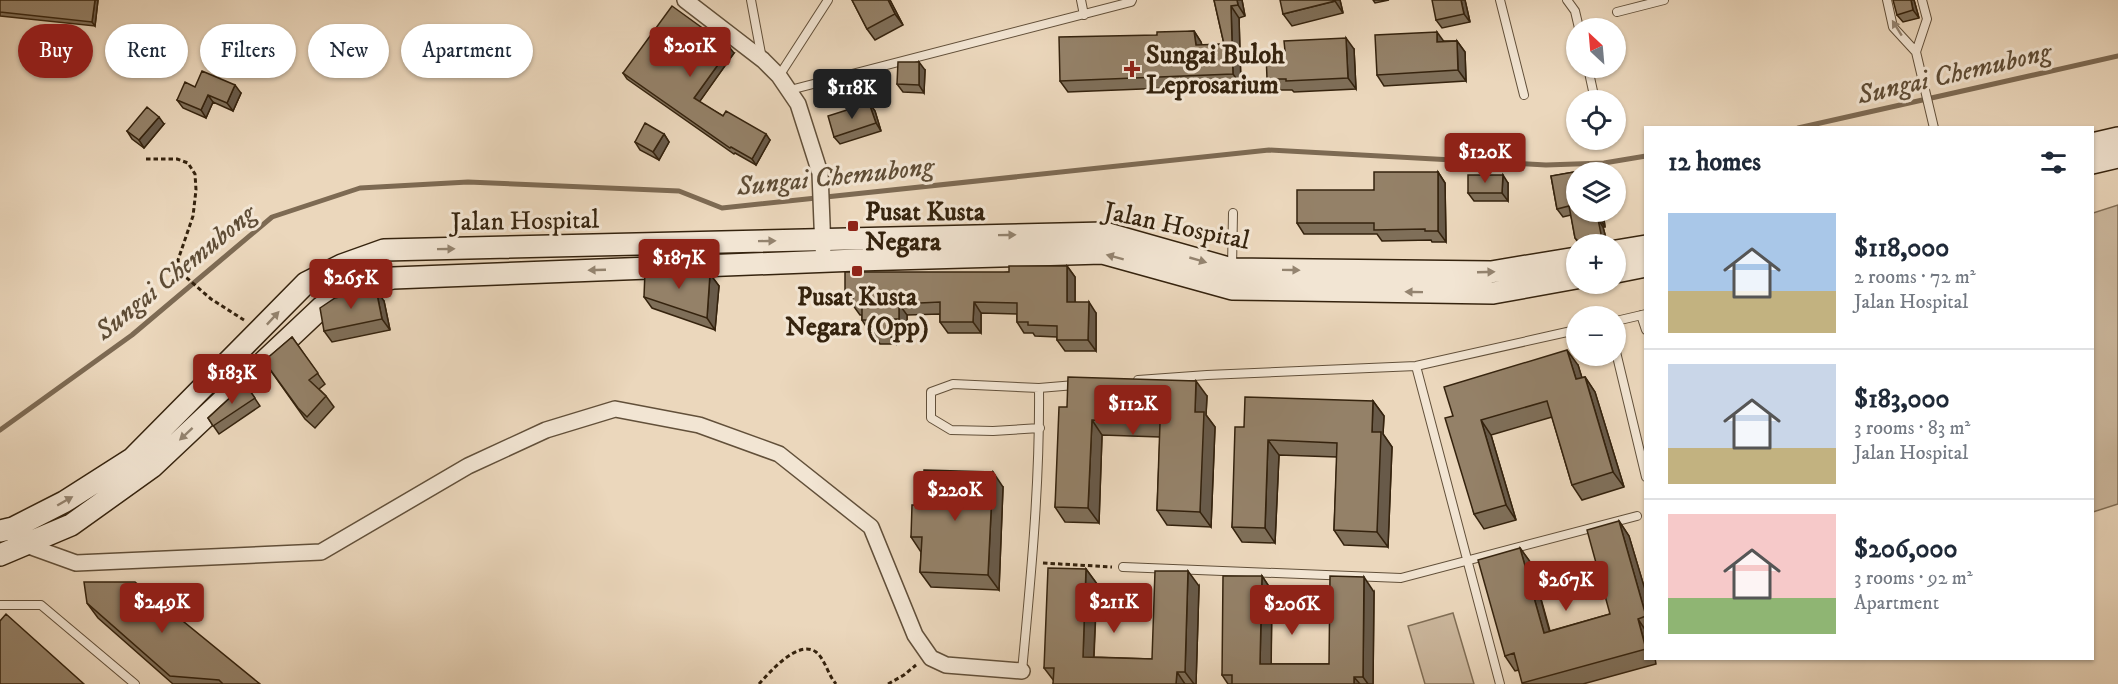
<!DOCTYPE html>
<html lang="en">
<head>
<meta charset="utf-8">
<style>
	:root { --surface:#fff; --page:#f2f2f3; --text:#1f2937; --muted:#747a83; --line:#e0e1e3; --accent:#8f2418 }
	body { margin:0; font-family:"IM FELL DW Pica",serif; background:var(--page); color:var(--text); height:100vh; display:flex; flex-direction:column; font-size:22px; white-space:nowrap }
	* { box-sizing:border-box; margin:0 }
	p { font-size:20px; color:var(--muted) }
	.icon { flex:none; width:33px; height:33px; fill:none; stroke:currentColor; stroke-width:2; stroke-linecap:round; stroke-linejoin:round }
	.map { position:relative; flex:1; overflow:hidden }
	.details { position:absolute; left:1644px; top:126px; width:450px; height:534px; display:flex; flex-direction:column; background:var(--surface); border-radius:0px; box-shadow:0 2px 4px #0004 }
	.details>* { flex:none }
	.banner { position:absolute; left:18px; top:24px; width:570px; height:54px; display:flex; gap:12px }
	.needle { width:39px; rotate:334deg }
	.buttons { position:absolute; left:1566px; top:18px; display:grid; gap:12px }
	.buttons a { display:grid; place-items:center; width:60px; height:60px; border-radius:50%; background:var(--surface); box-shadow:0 2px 4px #0004; font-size:30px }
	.price { position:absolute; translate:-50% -51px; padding:0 14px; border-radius:6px; background:var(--accent); color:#fff; font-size:20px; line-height:39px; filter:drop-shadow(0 2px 3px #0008) }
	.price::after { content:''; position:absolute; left:50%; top:36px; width:18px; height:14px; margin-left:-9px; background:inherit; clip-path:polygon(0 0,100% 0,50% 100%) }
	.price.current { background:#222; color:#fff }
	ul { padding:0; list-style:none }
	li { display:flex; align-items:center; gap:18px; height:150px; padding:0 24px }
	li+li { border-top:2px solid var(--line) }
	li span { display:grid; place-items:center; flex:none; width:168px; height:120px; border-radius:0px; color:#555 }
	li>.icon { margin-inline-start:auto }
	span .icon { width:72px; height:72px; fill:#fffc; stroke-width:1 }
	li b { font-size:26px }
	h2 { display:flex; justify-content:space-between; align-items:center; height:72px; padding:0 24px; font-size:26px }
	.chip { padding:0 21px; border-radius:27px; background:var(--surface); box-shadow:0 2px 4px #0004; font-size:21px; line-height:54px }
	.chip.current { background:var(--accent); color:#fff }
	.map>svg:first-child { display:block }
	.green { fill:#ccb89e; stroke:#806e56; stroke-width:1.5 }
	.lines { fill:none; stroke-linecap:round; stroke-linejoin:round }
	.stream { stroke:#7d6a53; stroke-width:5 }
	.lane-casing { stroke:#62503a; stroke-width:10 }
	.street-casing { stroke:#62503a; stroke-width:18 }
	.secondary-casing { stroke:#35230e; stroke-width:24 }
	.path { stroke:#35230e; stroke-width:3; stroke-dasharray:4.5 3; stroke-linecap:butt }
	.lane { stroke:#f2e5d3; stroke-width:8 }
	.street { stroke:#f2e5d3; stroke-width:15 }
	.secondary { stroke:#f2e5d3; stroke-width:21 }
	.wall { fill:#7f6f59; stroke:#35230e; stroke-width:1.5 }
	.shaded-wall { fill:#685a49; stroke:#35230e; stroke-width:1.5 }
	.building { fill:#948168; stroke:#35230e; stroke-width:1.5 }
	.oneway { fill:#948470 }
	.poi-dot { fill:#8f2418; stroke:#f2e5d3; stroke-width:2 }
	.labels { text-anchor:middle; stroke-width:6; stroke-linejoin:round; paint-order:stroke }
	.poi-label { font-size:26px; font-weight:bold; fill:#35230e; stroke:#f2e5d3; text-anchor:start }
	.street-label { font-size:26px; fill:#35230e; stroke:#f2e5d3 }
	.water-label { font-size:27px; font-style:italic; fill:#5f4d36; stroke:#f2e5d3 }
</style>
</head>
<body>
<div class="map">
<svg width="2118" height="684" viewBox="0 0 2118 684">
	<rect width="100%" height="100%" fill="#ebd7bc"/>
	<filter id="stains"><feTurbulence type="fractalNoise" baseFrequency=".00333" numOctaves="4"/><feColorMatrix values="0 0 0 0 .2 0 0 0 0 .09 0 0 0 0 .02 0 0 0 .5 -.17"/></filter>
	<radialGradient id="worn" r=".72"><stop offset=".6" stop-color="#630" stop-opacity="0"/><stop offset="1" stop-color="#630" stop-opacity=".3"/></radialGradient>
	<path class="green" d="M2118,205V504L2093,512V213Z
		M1453,613L1474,684H1425L1408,626Z"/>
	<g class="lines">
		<path class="stream" d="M1798,128L2118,56
			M0,430L132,335L272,217L360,188L468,182L679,191L722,208L1269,150L1546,165L1604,163L1646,156"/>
		<defs>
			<path id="lane" d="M751,0L762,59
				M1081,0L1084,15
				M1500,0L1524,95
				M1567,0L1575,11L1579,28
				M1887,0L1893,27L1916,52L1934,128
				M1617,12L1664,0
				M1916,52L1927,19L1922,0
				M1588,68L1593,91
				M779,76L828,0
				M790,90L1131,2L1132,0
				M1232,268L1233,213
				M1641,315L1646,330
				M1616,321L1646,314
				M1616,352L1646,477
				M1416,366L1500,684
				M1138,380L1207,375L1416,366L1576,330
				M1040,428L993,431L951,430L931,418V392L953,384L1039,388L1075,385
				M1123,567L1401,578L1637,516
				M0,605H41L135,684
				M1022,671C1031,577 1040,482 1039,388"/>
			<path id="street" d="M685,0L763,60L779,76L798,104L820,173L823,249
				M23,541L26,545L76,563L321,552L468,466L546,430L615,409L699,425L779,454L871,527L915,635L931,658L946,665L1022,671"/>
			<path id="secondary" d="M2092,144L2118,138
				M2092,163L2118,157
				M1616,251L1646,246
				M1616,272L1646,266
				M0,531L13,528L64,502L133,458L306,283L342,265L384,250L1105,233L1232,269L1491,272L1576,258
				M0,555L71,525L152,467L322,307L354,288L393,278L857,260L1102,253L1232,289L1493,293L1576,278"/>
		</defs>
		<use href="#lane" class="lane-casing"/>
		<use href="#street" class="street-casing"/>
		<use href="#secondary" class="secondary-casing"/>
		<path class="path" d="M146,159H177L188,163L195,174L196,190L193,216L178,260L180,272L211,299L244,320
			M1043,563L1112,567
			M759,684C770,672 798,639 816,652C825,659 828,675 836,684
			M888,684L904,675L916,665"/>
		<use href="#lane" class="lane"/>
		<use href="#street" class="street"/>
		<use href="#secondary" class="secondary"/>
	</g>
	<path class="wall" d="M0,0H98L95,26L0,16Z
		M852,0H890L903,25L875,40L867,29Z
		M1214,0H1242L1245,16L1239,18L1241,85L1068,92L1060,81L1157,35L1194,31L1201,42L1202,45L1224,44Z
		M1340,0L1343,13L1292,26L1283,14Z
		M1373,0H1389L1375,3Z
		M1465,0L1470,22L1442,28L1436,20Z
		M1914,0L1919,18L1903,22L1897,15Z
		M1444,41H1457L1465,52L1466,81L1384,86L1377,75Z
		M1354,49L1356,89L1294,92L1292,90H1275L1267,79Z
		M734,53L699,102L723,116L770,140L756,165L735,153L734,154L627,79L623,73Z
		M925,70L924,93L903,92L897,84Z
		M195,87L241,93L233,111L213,102L206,118L183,108L177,100Z
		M869,103L875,111L881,131L840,144L834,137Z
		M164,124L144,148L132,139L127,131Z
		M664,134L669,142L659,160L640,150L635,142Z
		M1591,169L1593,172H1576V212H1603L1605,227H1603L1607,242L1606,244H1579L1575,238L1571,215L1563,217L1557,209L1551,176Z
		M1438,172L1445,183L1446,242H1432L1431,240L1382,241L1377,234H1304L1297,223L1374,190Z
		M1508,183V201H1474L1468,193Z
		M1067,266L1075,277V302L1096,313V351H1065L1057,340V337L1035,336L1033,333H1024L1017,322V314L981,313V333H948L940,322V314L907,315V330H896V344H880L873,333L872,331H869L862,320V315H860L845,294L1009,272Z
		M710,274L719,286L715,330L652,308L644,297Z
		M384,301L390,330L332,342L324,331Z
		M292,337L325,384L319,389L326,396L334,407L315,428L305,419L264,361Z
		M1578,365L1582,378L1585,377L1595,392L1624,487L1582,500L1572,485L1552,417L1491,435L1516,520L1484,529L1474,514L1453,416Z
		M245,384L260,406L219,434L208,418Z
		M1207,396L1206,415L1215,427L1211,527L1167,525L1157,510L1160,437L1102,435L1099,523L1065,522L1055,507L1067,407Z
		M1373,401L1384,416L1383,434L1392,447L1388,547L1344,545L1334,530L1337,457L1279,455L1275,543L1242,542L1232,527L1244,427Z
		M1003,487L999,590L931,587L920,572L921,552L911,537L923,505Z
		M1619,521L1629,536L1646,593V658H1655L1656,664L1583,684H1523L1519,670L1515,671L1505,656L1520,548L1531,563L1550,631L1610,614Z
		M1086,569L1097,584L1094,657L1152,659L1199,586L1196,684H1053L1054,681L1044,668Z
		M1262,576L1272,591L1271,664H1329L1374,592L1373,684H1228L1222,675Z
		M87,603L260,684H173L98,618Z"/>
	<path class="shaded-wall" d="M95,0H98L95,26L92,22Z
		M888,0H890L903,25L895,14Z
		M1237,0H1242L1245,16L1238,5Z
		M1335,0H1340L1343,13L1335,1Z
		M1461,0H1465L1470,22L1464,14Z
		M1911,0H1914L1919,18L1913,10Z
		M1231,6L1239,18L1241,85L1233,74Z
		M1194,31L1201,42L1204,57L1196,45Z
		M1437,32L1445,43L1437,42Z
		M1346,38L1354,49L1356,89L1348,78Z
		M1457,41L1465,52L1466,81L1458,70Z
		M730,48L734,53L698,104L694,98Z
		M919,62L925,70L924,93L919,85Z
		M235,85L241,93L233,111L227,103Z
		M208,95L213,102L206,118L201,110Z
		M869,103L875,111L881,131L876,123Z
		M159,117L164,124L144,148L139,140Z
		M664,134L669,142L659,160L653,152Z
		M766,134L770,140L756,165L752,159Z
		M1438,172L1445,183L1446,242L1438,231Z
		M1503,175L1508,183V201L1502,193Z
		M1599,212H1603L1605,227L1600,219Z
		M1598,219L1603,227L1607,242L1606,244H1601L1598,241Z
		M1067,266L1075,277V313L1067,302Z
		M710,274L719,286L715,330L707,318Z
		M376,289L384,301L390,330L382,319Z
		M974,302L981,313V333L973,322Z
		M1089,302L1096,313V351L1088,340Z
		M899,304L907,315V330L899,319Z
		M888,319L896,330V344L888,333Z
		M1567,350L1578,365L1587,394L1576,379Z
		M1585,377L1595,392L1624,487L1613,472Z
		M1196,381L1207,396L1206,415L1215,427L1211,527L1200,512L1195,412Z
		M1373,401L1384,416L1383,434L1392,447L1388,547L1377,532L1372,432Z
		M1092,420L1102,435L1099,523L1088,508Z
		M1481,420L1491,435L1516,520L1506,505Z
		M1268,440L1279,455L1275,543L1265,528Z
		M993,472L1003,487L999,590L988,575Z
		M1619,521L1629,536L1646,593V616Z
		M1520,548L1531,563L1554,648L1544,633Z
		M1086,569L1097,584L1093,671L1083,657Z
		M1188,571L1199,586L1196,684H1194L1185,672Z
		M1262,576L1272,591L1271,679L1260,664Z
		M1364,577L1374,592L1373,684H1368L1363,677Z
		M1638,619L1646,631V648Z
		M1177,672L1185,684H1176Z
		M1354,677L1360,684H1354Z"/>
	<path class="building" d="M0,0H95L92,22L0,12Z
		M852,0H888L895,14L867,29Z
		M1214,0H1237L1238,5L1231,6L1233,74L1060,81L1059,37L1157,35V32L1194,31L1196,45L1224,44Z
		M1280,0H1335V1L1283,14Z
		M1432,0H1461L1464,14L1436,20Z
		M1893,0H1911L1913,10L1897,15Z
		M672,6L730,48L694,98L723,116L726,111L766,134L752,159L731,147L730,148L623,73Z
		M1437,32V42L1457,41L1458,70L1377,75L1375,35Z
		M1346,38L1348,78L1286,81V79H1267L1266,52L1285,51L1284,41Z
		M898,62H919V85L897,84Z
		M202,71L235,85L227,103L208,95L201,110L177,100L185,82L195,87Z
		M869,103L876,123L834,137L828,116Z
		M147,107L159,117L139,140L127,131Z
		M645,123L664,134L653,152L635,142Z
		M1591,169V172H1576V212H1599L1600,219H1598L1601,234L1598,241L1581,244L1575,238L1569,206L1557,209L1551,176Z
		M1374,172H1438V231H1425V229L1374,230V223H1297V190H1374Z
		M1468,175H1503L1502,193H1468Z
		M1009,266H1067V302H1089L1088,340H1057V326L1028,325V322H1017V303L974,302L973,322H940V302L899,304V319H888V333H873L872,320H862V304H853V294H845V272H1009Z
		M645,271L710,274L707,318L644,297Z
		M376,289L382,319L324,331L320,308L335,298Z
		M292,337L318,373L309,380L326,396L307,417L298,408L264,361Z
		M1567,350L1576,379L1585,377L1613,472L1572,485L1547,401L1481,420L1506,505L1474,514L1445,418L1453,416L1444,387Z
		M1068,377L1196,381L1195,412H1204L1200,512L1157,510L1160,423L1092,420L1088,508L1055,507L1059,407H1067Z
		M245,384L255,398L213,426L208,418Z
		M1245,397L1373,401L1372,432H1381L1377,532L1334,530L1337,443L1268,440L1265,528L1232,527L1235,427H1244Z
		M924,470L993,472L988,575L920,572L922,537H911L912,505H923Z
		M1619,521L1646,616L1638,619L1646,649L1522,683L1514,653L1505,656L1478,560L1520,548L1544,633L1610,614L1587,530Z
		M1048,568L1086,569L1083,657L1152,659L1155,571H1188L1185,672H1177L1176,684H1053L1054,668H1044Z
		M1223,576H1262L1260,664H1329L1330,576L1364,577L1363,677H1354V684H1232V675H1222Z
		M84,582H135L260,684H223L219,680L170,676L87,603Z
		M6,614L84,684H0V621Z"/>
	<defs><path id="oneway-solid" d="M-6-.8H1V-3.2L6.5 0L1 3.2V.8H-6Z" transform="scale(1.5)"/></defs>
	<g class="oneway">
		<use href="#oneway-solid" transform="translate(1897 28) rotate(-122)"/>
		<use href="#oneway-solid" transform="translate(1007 235) rotate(-1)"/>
		<use href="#oneway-solid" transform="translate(767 241) rotate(-1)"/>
		<use href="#oneway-solid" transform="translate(446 249) rotate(-1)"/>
		<use href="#oneway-solid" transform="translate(1115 257) rotate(-165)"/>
		<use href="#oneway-solid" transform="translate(1198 260) rotate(16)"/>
		<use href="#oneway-solid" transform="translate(597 270) rotate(178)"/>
		<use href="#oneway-solid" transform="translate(1291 270) rotate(1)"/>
		<use href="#oneway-solid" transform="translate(1486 272) rotate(-2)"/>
		<use href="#oneway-solid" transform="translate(1414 292) rotate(-179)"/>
		<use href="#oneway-solid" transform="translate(273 318) rotate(-47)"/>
		<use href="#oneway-solid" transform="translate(186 434) rotate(137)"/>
		<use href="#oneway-solid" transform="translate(65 501) rotate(-30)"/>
	</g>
	<g class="poi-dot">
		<path d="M1129 60h6v6h6v6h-6v6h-6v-6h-6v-6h6z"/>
		<rect x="847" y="220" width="12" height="12" rx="3"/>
		<rect x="851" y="265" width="12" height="12" rx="3"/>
	</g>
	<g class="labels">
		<g class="poi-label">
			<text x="1146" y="63">Sungai Buloh<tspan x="1146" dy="30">Leprosarium</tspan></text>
			<text x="865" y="220">Pusat Kusta<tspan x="865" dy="30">Negara</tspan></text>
			<text x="857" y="305" text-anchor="middle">Pusat Kusta<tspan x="857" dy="30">Negara (Opp)</tspan></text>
		</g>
		<g class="street-label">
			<text transform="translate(525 220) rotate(-1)" y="9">Jalan Hospital</text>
			<text transform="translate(1177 225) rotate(12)" y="9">Jalan Hospital</text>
		</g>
		<g class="water-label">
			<text transform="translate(1954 73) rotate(-13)" y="9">Sungai Chemubong</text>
			<text transform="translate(835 176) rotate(-6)" y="9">Sungai Chemubong</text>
			<text transform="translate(175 272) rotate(-39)" y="9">Sungai Chemubong</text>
		</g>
	</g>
	<rect width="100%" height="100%" filter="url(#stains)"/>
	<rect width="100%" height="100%" fill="url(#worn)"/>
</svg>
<div class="buttons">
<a><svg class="needle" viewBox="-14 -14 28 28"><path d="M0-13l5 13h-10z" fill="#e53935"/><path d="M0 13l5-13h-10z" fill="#747a83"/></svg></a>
<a><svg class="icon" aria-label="locate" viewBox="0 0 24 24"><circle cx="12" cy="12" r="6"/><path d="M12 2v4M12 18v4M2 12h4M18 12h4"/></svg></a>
<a><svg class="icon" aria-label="layers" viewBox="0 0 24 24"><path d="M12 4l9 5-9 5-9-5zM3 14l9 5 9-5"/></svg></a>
<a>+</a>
<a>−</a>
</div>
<b class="price" style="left:690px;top:78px">$201K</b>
<b class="price current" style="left:852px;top:120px">$118K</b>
<b class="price" style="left:1485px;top:184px">$120K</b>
<b class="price" style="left:679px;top:290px">$187K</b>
<b class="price" style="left:351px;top:310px">$265K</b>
<b class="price" style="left:232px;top:405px">$183K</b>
<b class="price" style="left:1133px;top:436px">$112K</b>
<b class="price" style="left:955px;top:522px">$220K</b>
<b class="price" style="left:1566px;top:612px">$267K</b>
<b class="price" style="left:162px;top:634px">$249K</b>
<b class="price" style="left:1114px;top:634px">$211K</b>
<b class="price" style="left:1292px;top:636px">$206K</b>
<div class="banner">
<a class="chip current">Buy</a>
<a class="chip">Rent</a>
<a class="chip">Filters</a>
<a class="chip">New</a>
<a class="chip">Apartment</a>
</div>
<section class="details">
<h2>12 homes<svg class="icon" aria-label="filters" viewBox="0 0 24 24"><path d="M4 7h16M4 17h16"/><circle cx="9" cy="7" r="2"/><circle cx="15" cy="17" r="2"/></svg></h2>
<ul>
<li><span style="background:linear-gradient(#a9c7e8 65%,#c2b280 0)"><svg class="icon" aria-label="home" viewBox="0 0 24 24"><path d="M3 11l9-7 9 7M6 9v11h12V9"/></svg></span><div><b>$118,000</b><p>2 rooms · 72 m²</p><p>Jalan Hospital</p></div></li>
<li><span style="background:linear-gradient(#c9d6e8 70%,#c2b280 0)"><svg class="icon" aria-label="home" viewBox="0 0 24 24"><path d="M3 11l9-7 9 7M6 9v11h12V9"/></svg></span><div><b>$183,000</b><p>3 rooms · 83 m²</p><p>Jalan Hospital</p></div></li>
<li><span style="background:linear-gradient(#f6c9c9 70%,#8fb573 0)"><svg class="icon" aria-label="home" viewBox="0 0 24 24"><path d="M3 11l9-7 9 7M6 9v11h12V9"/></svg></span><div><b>$206,000</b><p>3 rooms · 92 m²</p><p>Apartment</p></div></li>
</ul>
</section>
</div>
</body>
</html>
